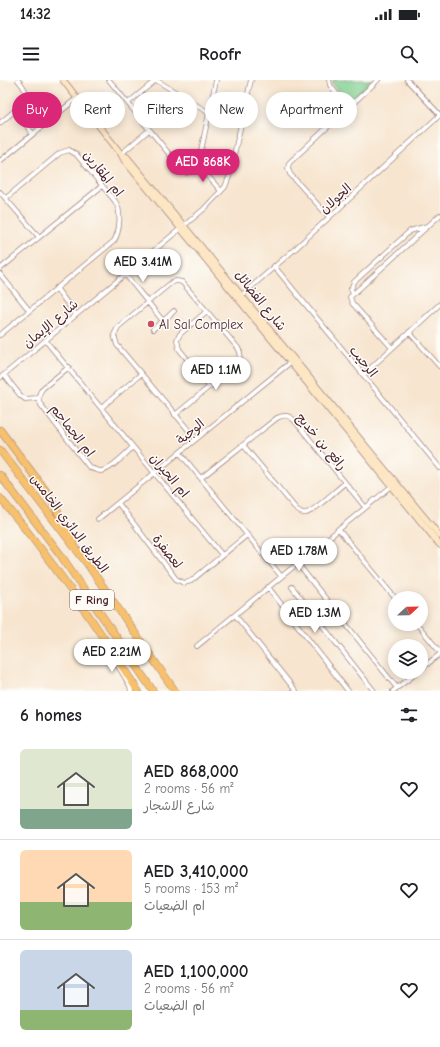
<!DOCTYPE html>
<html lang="en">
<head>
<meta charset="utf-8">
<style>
	:root { --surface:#fff; --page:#f6f6f6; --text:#202124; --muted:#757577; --line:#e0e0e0; --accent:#db2777 }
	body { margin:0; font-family:"Comic Neue","Playpen Sans Arabic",sans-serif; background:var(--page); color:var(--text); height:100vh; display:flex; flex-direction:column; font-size:15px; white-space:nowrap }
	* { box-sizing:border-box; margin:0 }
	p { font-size:13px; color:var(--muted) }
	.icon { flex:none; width:22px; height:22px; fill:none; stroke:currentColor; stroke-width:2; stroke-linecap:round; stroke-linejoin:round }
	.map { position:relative; height:611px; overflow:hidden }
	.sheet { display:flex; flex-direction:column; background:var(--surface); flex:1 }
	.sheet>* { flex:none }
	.banner { position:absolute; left:12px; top:12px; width:416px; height:36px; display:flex; gap:8px }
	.needle { width:26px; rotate:68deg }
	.controls { position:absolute; left:388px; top:511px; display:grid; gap:8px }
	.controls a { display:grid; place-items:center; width:40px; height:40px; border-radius:50%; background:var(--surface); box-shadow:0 2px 10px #0003; font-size:20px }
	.price { position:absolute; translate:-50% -34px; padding:0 9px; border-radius:14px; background:#fff; color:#222; font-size:13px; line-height:26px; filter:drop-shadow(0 1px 2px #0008) }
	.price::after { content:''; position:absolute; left:50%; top:24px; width:12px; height:9px; margin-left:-6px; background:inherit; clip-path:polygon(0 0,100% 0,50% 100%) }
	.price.current { background:var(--accent); color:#fff }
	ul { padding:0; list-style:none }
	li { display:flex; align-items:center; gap:12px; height:100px; padding:0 20px }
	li+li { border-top:1px solid var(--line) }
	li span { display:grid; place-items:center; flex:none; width:112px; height:80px; border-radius:6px; color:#555 }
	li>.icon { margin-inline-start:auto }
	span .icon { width:48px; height:48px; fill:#fffc; stroke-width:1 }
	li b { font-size:17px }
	h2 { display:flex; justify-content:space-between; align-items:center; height:48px; padding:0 20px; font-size:17px }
	.pill { padding:0 14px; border-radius:18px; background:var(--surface); box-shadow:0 2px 10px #0003; font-size:14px; line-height:36px }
	.pill.current { background:var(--accent); color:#fff }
	.status { display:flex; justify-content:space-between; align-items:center; height:28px; padding:0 20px; background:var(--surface); direction:ltr }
	.status svg { height:11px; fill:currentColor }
	header { display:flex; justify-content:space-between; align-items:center; height:52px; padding:0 20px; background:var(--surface); font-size:18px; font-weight:700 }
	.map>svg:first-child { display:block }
	.green { fill:#7ece8e; stroke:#64765c }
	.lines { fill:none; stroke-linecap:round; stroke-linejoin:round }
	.street-casing { stroke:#a0827d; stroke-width:5.5 }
	.secondary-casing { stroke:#a0827d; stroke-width:7 }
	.highway-casing { stroke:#a0827d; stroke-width:8 }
	.street { stroke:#fff; stroke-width:4 }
	.secondary { stroke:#fce6c4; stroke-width:5.5 }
	.highway { stroke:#f7c06c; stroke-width:7 }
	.poi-dot { fill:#d1495b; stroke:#fdfcf7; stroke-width:1.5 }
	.labels { text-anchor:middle; stroke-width:3; stroke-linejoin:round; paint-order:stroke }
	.shield { fill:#fdfcf7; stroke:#806168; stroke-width:1 }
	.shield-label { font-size:12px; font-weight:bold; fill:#4a1f2b }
	.street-label { font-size:13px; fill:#4a1f2b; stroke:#fdfcf7 }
	.poi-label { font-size:13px; fill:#4a1f2b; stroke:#fdfcf7; text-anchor:start }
</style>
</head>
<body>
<div class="status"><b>14:32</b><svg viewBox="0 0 49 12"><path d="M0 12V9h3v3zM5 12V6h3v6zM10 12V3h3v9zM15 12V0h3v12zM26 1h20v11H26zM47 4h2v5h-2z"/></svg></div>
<header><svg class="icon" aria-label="menu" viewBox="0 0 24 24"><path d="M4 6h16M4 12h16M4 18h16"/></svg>Roofr<svg class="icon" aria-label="search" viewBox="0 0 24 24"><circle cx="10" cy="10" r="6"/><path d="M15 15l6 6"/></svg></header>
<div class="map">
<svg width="440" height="611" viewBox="0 0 440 611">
	<rect width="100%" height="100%" fill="#fdfcf7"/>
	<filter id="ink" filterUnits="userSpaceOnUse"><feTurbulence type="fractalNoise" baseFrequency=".025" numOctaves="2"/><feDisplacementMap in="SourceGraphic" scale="8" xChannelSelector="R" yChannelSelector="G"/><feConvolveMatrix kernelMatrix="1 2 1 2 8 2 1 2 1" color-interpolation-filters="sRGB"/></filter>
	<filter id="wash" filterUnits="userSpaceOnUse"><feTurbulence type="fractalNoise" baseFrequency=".012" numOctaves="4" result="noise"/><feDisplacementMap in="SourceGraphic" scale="16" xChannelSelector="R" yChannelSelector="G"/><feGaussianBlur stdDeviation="0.9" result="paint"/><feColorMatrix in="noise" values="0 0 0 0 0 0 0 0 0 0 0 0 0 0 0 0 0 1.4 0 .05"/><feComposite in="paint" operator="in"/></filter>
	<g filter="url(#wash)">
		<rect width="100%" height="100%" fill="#f7e5cf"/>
		<path class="green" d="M333,0H373L351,20H347L332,3Z"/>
	</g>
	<g filter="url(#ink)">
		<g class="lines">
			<defs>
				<path id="street" d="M109,0L183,91L187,93L193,91L198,85L216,0
					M156,0L209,33
					M329,0L330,5L347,28
					M407,0L440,35
					M128,23L156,0
					M15,31L33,54
					M0,43L25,22C28,13 24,7 18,0
					M121,74L149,50
					M0,81L77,18
					M198,85L221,111
					M0,112L39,157
					M329,137L290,94L288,88L289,83L378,0
					M274,186L440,388
					M0,189L102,106
					M0,194L29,230
					M125,194L163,241L174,231
					M56,208L76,235
					M353,214L351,209L354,202L410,151L427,146
					M242,215L296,168L440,35
					M207,231L180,254L177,260L179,269L209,306
					M153,249L163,241
					M409,252L440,287
					M0,255L114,161C120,151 122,131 115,121L76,74L69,70L60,73L6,118
					M45,260L222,475
					M392,268L352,223L350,217L440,135
					M69,287L43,308C38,314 37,319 41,325L89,387C93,389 97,391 101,391C111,390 126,373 133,367
					M4,295L20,315L25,319L38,318
					M363,295L440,224
					M0,298L204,129L225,107L229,97L251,0
					M101,328L141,294
					M175,335L237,284C241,278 242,274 238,268L182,202L177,201L172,202L118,247L114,255L117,265L196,359
					M244,366L297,430C300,432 303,434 306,433C314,432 337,409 345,403
					M180,373L281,496
					M201,398L277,338C284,334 289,335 294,340L365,427
					M118,423L176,499L184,503L191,501L247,455
					M98,439L292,281
					M338,449L395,518
					M297,483L397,608
					M268,507L348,611
					M292,507L374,611
					M235,535L296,611
					M417,544L440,572
					M197,566L393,405
					M114,579L130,606L131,611
					M421,589L440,574
					M393,611L418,592"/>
				<path id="secondary" d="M63,0L121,74L127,77L440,456
					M121,74L124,80L181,149L440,465"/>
				<path id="highway" d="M0,350L46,411L74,461
					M0,370L86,482L175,611
					M0,395L60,474L153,611
					M0,418C51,478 95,544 138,611"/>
			</defs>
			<use href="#street" class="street-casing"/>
			<use href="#secondary" class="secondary-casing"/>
			<use href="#highway" class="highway-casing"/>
			<use href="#street" class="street"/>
			<use href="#secondary" class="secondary"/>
			<use href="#highway" class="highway"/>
		</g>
	</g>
	<circle class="poi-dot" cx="151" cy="244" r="4"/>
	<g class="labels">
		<rect class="shield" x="70" y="510" width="44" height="20" rx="3"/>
		<g class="shield-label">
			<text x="92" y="524">F Ring</text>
		</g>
		<g class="street-label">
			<text transform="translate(104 93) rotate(51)" y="5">ام المقارين</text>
			<text transform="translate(335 118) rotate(-42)" y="5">الجولان</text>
			<text transform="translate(261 220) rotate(51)" y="5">شارع الفضائل</text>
			<text transform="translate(50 243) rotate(-40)" y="5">شارع الإيمان</text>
			<text transform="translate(364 281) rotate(51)" y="5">الرحيب</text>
			<text transform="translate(73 350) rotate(52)" y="5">ام الجماجم</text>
			<text transform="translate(190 351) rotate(-40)" y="5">الوجبة</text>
			<text transform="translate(322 361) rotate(50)" y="5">رافع بن خديج</text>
			<text transform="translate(170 395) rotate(50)" y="5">ام الحيران</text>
			<text transform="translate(70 443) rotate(53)" y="5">الطريق الدائري الخامس</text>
			<text transform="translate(168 471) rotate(52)" y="5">لعصفرة</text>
		</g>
		<g class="poi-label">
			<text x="159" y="249">Al Sal Complex</text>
		</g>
	</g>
</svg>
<div class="controls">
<a><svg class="needle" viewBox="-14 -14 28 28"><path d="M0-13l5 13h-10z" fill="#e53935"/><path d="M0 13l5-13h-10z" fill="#757577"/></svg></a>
<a><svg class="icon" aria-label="layers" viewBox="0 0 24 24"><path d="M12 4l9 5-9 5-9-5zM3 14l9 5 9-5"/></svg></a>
</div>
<b class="price current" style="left:203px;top:103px">AED 868K</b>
<b class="price" style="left:143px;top:203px">AED 3.41M</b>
<b class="price" style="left:216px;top:311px">AED 1.1M</b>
<b class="price" style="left:299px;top:492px">AED 1.78M</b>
<b class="price" style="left:315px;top:554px">AED 1.3M</b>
<b class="price" style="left:112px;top:593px">AED 2.21M</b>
<div class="banner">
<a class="pill current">Buy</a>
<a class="pill">Rent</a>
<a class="pill">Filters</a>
<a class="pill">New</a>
<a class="pill">Apartment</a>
</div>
</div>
<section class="sheet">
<h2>6 homes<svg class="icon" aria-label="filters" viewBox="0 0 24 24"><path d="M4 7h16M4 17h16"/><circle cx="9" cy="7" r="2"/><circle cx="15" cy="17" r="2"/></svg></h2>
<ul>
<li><span style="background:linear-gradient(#dfe7d0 75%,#7fa58c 0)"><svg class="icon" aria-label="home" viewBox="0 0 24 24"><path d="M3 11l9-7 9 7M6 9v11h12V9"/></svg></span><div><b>AED 868,000</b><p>2 rooms · 56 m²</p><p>شارع الاشجار</p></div><svg class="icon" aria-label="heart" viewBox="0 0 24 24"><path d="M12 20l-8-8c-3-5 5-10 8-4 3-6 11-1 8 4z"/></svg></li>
<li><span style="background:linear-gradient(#ffd9b3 65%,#8fb573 0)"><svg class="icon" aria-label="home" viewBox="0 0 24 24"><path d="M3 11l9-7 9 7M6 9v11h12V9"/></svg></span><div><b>AED 3,410,000</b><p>5 rooms · 153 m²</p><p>ام الضعيات</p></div><svg class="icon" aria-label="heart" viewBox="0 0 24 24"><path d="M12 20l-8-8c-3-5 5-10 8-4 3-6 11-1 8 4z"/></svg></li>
<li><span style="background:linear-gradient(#c9d6e8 75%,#8fb573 0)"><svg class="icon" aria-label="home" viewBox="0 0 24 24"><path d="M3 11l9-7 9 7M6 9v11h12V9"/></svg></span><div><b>AED 1,100,000</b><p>2 rooms · 56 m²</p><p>ام الضعيات</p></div><svg class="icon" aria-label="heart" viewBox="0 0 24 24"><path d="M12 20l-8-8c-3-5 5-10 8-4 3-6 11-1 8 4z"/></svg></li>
</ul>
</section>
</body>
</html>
